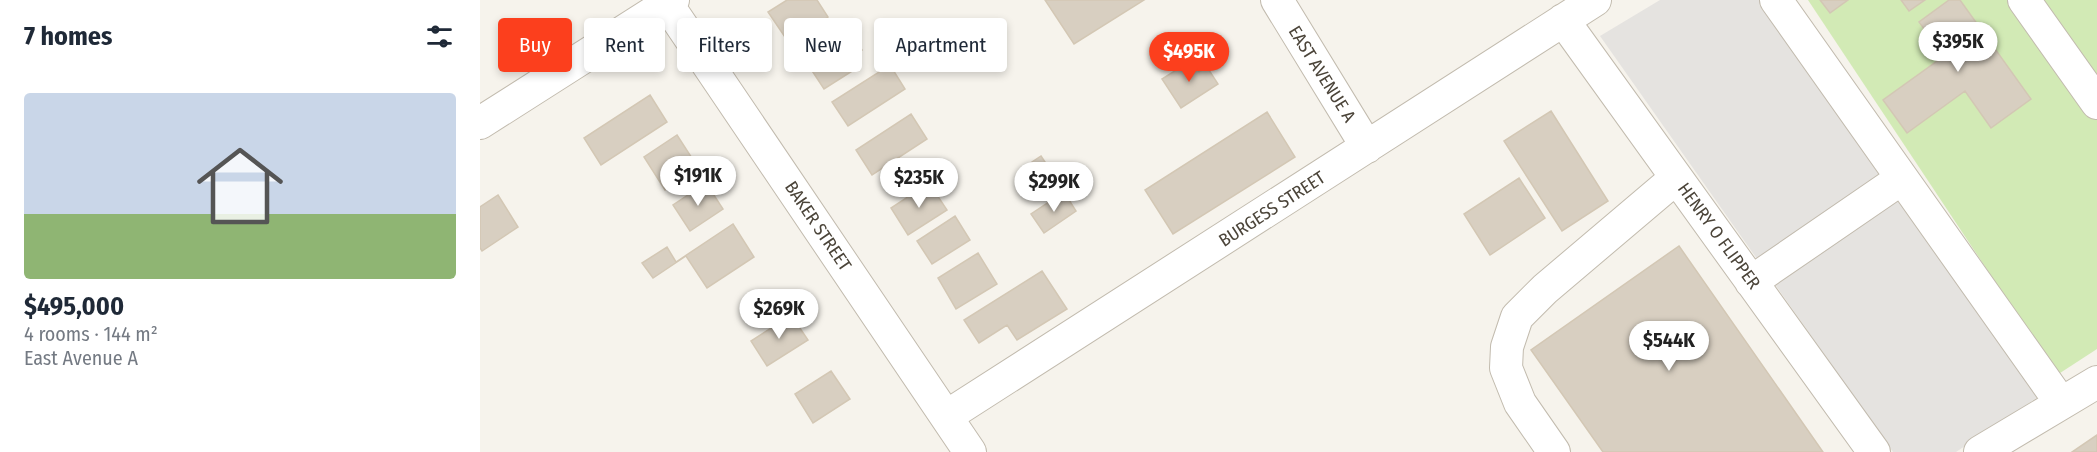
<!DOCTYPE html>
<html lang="en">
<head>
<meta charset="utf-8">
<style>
	:root { --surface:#fff; --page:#f2f2f3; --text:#1f2937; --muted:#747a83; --line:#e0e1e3; --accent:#fc3f1d }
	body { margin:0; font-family:"Fira Sans Condensed",sans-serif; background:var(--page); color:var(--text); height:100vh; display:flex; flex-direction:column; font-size:22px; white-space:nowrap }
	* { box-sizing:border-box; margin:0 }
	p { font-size:20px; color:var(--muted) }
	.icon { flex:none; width:33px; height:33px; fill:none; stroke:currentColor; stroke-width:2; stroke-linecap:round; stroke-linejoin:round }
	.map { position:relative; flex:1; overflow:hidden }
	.sheet { display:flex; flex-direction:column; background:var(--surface); width:480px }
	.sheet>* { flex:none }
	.banner { position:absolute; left:18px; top:18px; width:570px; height:54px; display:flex; gap:12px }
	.price { position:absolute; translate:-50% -51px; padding:0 14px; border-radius:21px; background:#fff; color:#222; font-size:20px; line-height:39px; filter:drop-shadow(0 2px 3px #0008) }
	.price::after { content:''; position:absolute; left:50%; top:36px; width:18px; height:14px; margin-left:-9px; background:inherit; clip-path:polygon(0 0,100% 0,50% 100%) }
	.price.selected { background:var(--accent); color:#fff }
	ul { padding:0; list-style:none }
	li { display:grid; align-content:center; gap:12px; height:318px; padding:0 24px }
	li+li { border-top:2px solid var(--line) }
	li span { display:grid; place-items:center; height:186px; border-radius:6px; color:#555 }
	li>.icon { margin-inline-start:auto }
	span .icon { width:108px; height:108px; fill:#fffc; stroke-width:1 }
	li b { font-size:26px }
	h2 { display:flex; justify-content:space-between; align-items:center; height:72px; padding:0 24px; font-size:26px }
	.tag { padding:0 21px; border-radius:6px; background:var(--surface); box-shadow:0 3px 9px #0003; font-size:21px; line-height:54px }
	.tag.selected { background:var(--accent); color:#fff }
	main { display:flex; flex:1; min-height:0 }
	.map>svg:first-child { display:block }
	.green { fill:#d2eab5 }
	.parking { fill:#e5e3e0 }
	.building { fill:#d8cfc1; stroke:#d3c7b4; stroke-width:1.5 }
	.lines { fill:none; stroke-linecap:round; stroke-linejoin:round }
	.minor-casing { stroke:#c2bbae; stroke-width:34 }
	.minor { stroke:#fff; stroke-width:32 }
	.labels { text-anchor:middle; stroke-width:5; stroke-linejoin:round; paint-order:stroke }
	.street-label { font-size:18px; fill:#4b4439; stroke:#fff }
</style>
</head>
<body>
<main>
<section class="sheet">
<h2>7 homes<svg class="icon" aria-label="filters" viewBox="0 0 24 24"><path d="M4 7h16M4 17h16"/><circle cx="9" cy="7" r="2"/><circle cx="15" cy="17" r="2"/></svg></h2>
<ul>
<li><span style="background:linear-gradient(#c9d6e8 65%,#8fb573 0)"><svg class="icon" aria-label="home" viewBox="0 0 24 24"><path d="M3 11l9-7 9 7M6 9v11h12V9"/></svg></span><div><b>$495,000</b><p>4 rooms · 144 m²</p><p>East Avenue A</p></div></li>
</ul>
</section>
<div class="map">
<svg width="1617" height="452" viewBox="0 0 1617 452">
	<rect width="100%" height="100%" fill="#f6f3ec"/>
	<path class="green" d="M1328,0H1617V349L1577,375Z"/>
	<path class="parking" d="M1180,0H1292L1561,395L1476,452H1413L1120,36Z"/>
	<path class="building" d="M307,0H337L348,17L309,43L288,12Z
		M565,0H664L594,44Z
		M1340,0H1368L1350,13Z
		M1421,0H1445L1429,11Z
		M1469,0H1480L1551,99L1511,128L1485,91L1427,133L1403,100L1464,56L1439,22Z
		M354,32L361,44L373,36L382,50L370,57L377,68L344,89L321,54Z
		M712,60L719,72L727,67L738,84L701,108L682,79Z
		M410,65L425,89L368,126L352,102Z
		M170,95L187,122L121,165L104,138Z
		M1071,111L1128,201L1082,231L1024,141Z
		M787,112L815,157L693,234L665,190Z
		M431,114L447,139L392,175L376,150Z
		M197,135L219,169L185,190L164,157Z
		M561,156L573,174L555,186L543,168Z
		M1039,178L1065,218L1010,255L984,214Z
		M226,183L243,209L210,231L193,205Z
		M449,183L467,210L428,235L411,208Z
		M584,192L596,211L564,233L551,214Z
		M18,195L38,227L2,251L0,248V207Z
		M475,216L490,240L452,264L437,241Z
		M253,224L274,257L227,288L206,256L173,278L162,263L187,247L196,262Z
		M1199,246L1343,452H1123L1051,350Z
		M498,253L517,284L476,309L458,278Z
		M562,271L587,309L537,340L527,325L499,343L484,320Z
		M311,315L328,340L287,366L271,341Z
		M351,371L370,399L333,423L315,394Z
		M1617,435V452H1592Z"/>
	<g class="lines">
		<defs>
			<path id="minor" d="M186,0L187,4L490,452
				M797,0L887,147
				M1296,0L1581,403
				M1544,0L1617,103
				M1083,20L1394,452
				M0,123L193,0
				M1271,282L1421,179
				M467,416L1115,0
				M1074,452L1040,403L1026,368L1027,347L1037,317L1065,289L1196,178
				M1500,452L1617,382"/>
		</defs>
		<use href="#minor" class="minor-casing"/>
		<use href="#minor" class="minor"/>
	</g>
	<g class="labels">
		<g class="street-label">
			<text transform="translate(842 74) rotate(58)" y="6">EAST AVENUE A</text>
			<text transform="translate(792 209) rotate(-33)" y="6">BURGESS STREET</text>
			<text transform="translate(338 226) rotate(56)" y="6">BAKER STREET</text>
			<text transform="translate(1239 236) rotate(54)" y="6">HENRY O FLIPPER</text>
		</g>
	</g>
</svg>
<b class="price" style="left:1478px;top:73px">$395K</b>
<b class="price selected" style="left:709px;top:83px">$495K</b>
<b class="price" style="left:218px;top:207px">$191K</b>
<b class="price" style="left:439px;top:209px">$235K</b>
<b class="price" style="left:574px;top:213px">$299K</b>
<b class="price" style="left:299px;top:340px">$269K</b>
<b class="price" style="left:1189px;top:372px">$544K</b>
<div class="banner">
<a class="tag selected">Buy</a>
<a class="tag">Rent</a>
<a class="tag">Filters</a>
<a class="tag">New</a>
<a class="tag">Apartment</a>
</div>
</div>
</main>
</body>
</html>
